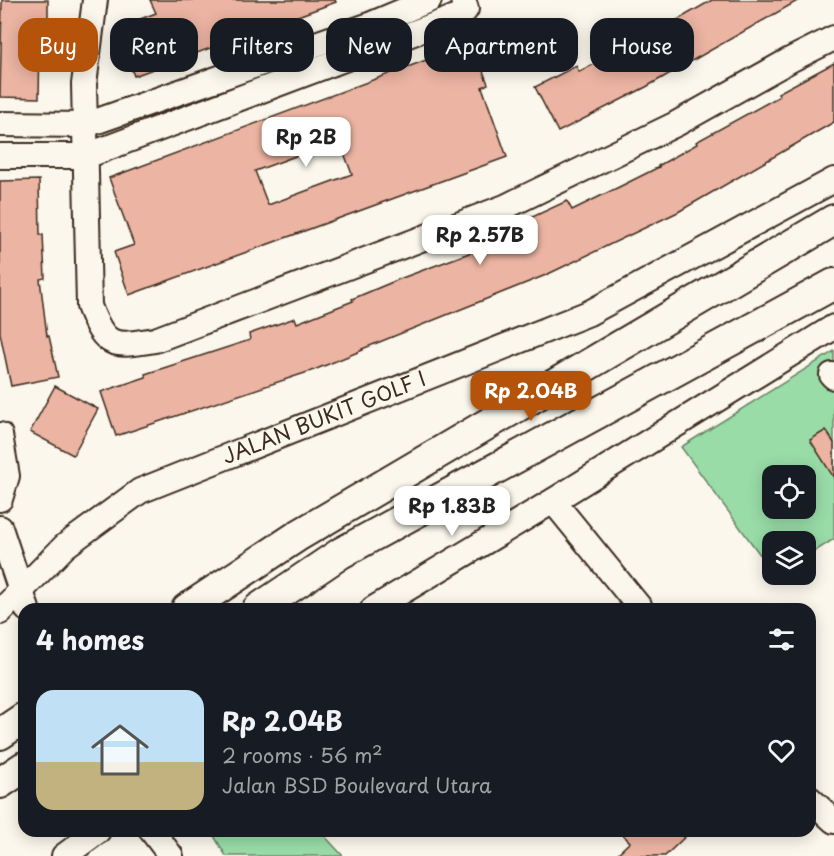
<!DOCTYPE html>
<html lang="en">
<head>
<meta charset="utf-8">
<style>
	:root { --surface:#171b24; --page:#242831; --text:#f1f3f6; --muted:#9ea1a6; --line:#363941; --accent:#b45309 }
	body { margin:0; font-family:"Playpen Sans",sans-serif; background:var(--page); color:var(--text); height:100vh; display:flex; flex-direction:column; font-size:22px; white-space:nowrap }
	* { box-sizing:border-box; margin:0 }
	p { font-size:20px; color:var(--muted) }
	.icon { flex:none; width:33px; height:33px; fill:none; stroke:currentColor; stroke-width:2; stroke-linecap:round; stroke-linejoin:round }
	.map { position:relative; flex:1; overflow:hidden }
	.details { position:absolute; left:18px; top:603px; width:798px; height:234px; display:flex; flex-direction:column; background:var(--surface); border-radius:18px; box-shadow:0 3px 15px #0003 }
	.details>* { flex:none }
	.guide { position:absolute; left:18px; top:18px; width:798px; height:54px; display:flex; gap:12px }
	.buttons { position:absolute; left:762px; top:465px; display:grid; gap:12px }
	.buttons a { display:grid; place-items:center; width:54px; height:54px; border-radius:12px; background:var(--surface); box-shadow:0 3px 15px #0003; font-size:30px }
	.price { position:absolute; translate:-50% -51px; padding:0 14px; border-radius:12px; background:#fff; color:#222; font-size:20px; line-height:39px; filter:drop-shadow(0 2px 3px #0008) }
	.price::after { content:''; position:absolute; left:50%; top:36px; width:18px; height:14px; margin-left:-9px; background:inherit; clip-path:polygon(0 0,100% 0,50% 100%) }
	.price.on { background:var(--accent); color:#fff }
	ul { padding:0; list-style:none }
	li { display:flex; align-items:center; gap:18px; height:150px; padding:0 18px }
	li+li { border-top:2px solid var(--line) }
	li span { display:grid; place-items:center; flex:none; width:168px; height:120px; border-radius:18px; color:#555 }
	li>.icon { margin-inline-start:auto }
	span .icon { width:72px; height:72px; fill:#fffc; stroke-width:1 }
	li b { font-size:26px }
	h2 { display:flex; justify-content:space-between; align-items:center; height:72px; padding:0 18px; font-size:26px }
	.chip { padding:0 21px; border-radius:18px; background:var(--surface); box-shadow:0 3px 15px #0003; font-size:21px; line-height:54px }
	.chip.on { background:var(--accent); color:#fff }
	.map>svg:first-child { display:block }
	.green { fill:#99dca8; stroke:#6a8363; stroke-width:1.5; fill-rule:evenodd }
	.building { fill:#ecb4a2; stroke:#3b2a1e; stroke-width:1.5; fill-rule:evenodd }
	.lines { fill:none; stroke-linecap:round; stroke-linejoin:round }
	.minor-casing { stroke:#3b2a1e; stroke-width:28 }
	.major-casing { stroke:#3b2a1e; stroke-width:34 }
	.minor { stroke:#fbf7ec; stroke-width:24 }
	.major { stroke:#fbf7ec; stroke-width:30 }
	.labels { text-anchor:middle; stroke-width:4.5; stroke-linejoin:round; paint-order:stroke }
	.street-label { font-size:21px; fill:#3b2a1e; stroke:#fbf7ec }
</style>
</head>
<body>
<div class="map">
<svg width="834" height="856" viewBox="0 0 834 856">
	<rect width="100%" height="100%" fill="#fbf7ec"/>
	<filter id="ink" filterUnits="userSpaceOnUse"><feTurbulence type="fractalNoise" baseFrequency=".0167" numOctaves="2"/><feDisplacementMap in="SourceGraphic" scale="12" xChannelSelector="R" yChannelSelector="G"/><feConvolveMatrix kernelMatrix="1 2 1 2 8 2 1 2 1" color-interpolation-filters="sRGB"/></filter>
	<g filter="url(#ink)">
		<path class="green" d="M834,351V539L806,557V542H772V571L681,447ZM772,476H806V508H772Z
			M211,831H320L343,856H226Z"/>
		<path class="building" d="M2,0H48V39H40L39,98L0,97Z
			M150,0H335L336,2L134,76L117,28L156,13Z
			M712,0H799L646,87L558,132L535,87L576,66L579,72L625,48V50Z
			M472,43L488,84L482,87L507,157L129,295L114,252L134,245L109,178ZM339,140L352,174L268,205L255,171Z
			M834,63V122L678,212L546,275L362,349L363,350L314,370L116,436L101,392L146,377L145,374L250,340L249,334L295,318L297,323L353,301L352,299L402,278L485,247L486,249L535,228L530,218L567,201L572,210L619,187L659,167L658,166L697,144L696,142L780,96L778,93Z
			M39,180L40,235H43L45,278L40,279L47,336H49L58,377L11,386L0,333V181Z
			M55,386L98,409L73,455L30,432Z
			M826,430L834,443V478L810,440Z
			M619,831H691L665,856H615L630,842Z"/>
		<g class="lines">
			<defs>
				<g id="minor">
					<path d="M95,0L84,84L89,306C105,348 113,347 155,340L505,207L676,124L790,60L834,38"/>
					<path d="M0,124L86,125L367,26L429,0"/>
					<path d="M0,156H86L448,20L462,14L466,9L463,0"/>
					<path d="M832,375L834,377"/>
					<path d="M0,435L7,476L0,499"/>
					<path d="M553,501L641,609"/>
					<path d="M0,528L27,609"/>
					<path d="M373,609L553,501L834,327"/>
					<path id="s1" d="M0,612L65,546L140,491L589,313L834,180"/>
					<path d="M810,799L834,821"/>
					<path d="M152,831L171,856"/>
					<path d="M64,856L98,831"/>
				</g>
				<path id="major" d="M187,609L299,535L834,220
					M258,609L341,553L834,284
					M0,734L24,718
					M0,783L24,767"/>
			</defs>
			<use href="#minor" class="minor-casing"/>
			<use href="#major" class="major-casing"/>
			<use href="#minor" class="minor"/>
			<use href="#major" class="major"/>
		</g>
	</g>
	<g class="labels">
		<g class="street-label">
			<text dy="7" stroke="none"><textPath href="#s1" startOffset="384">JALAN BUKIT GOLF I</textPath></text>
		</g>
	</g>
</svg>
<div class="buttons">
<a><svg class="icon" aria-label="locate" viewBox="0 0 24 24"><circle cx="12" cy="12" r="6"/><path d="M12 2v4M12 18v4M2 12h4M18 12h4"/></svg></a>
<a><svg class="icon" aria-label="layers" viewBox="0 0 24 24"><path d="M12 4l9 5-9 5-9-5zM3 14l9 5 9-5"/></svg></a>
</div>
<b class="price" style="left:306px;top:168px">Rp 2B</b>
<b class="price" style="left:480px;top:266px">Rp 2.57B</b>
<b class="price on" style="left:531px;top:422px">Rp 2.04B</b>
<b class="price" style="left:452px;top:537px">Rp 1.83B</b>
<div class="guide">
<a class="chip on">Buy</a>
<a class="chip">Rent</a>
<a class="chip">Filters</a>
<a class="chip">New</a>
<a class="chip">Apartment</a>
<a class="chip">House</a>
</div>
<section class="details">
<h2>4 homes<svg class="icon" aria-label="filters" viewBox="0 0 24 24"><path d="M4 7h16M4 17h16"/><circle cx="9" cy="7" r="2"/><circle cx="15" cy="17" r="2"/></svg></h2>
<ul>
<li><span style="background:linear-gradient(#bfe0f5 60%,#c2b280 0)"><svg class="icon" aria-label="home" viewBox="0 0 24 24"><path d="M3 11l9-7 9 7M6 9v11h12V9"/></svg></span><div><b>Rp 2.04B</b><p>2 rooms · 56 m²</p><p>Jalan BSD Boulevard Utara</p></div><svg class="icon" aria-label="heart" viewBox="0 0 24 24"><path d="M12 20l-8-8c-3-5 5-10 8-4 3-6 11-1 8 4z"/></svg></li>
</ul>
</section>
</div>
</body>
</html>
